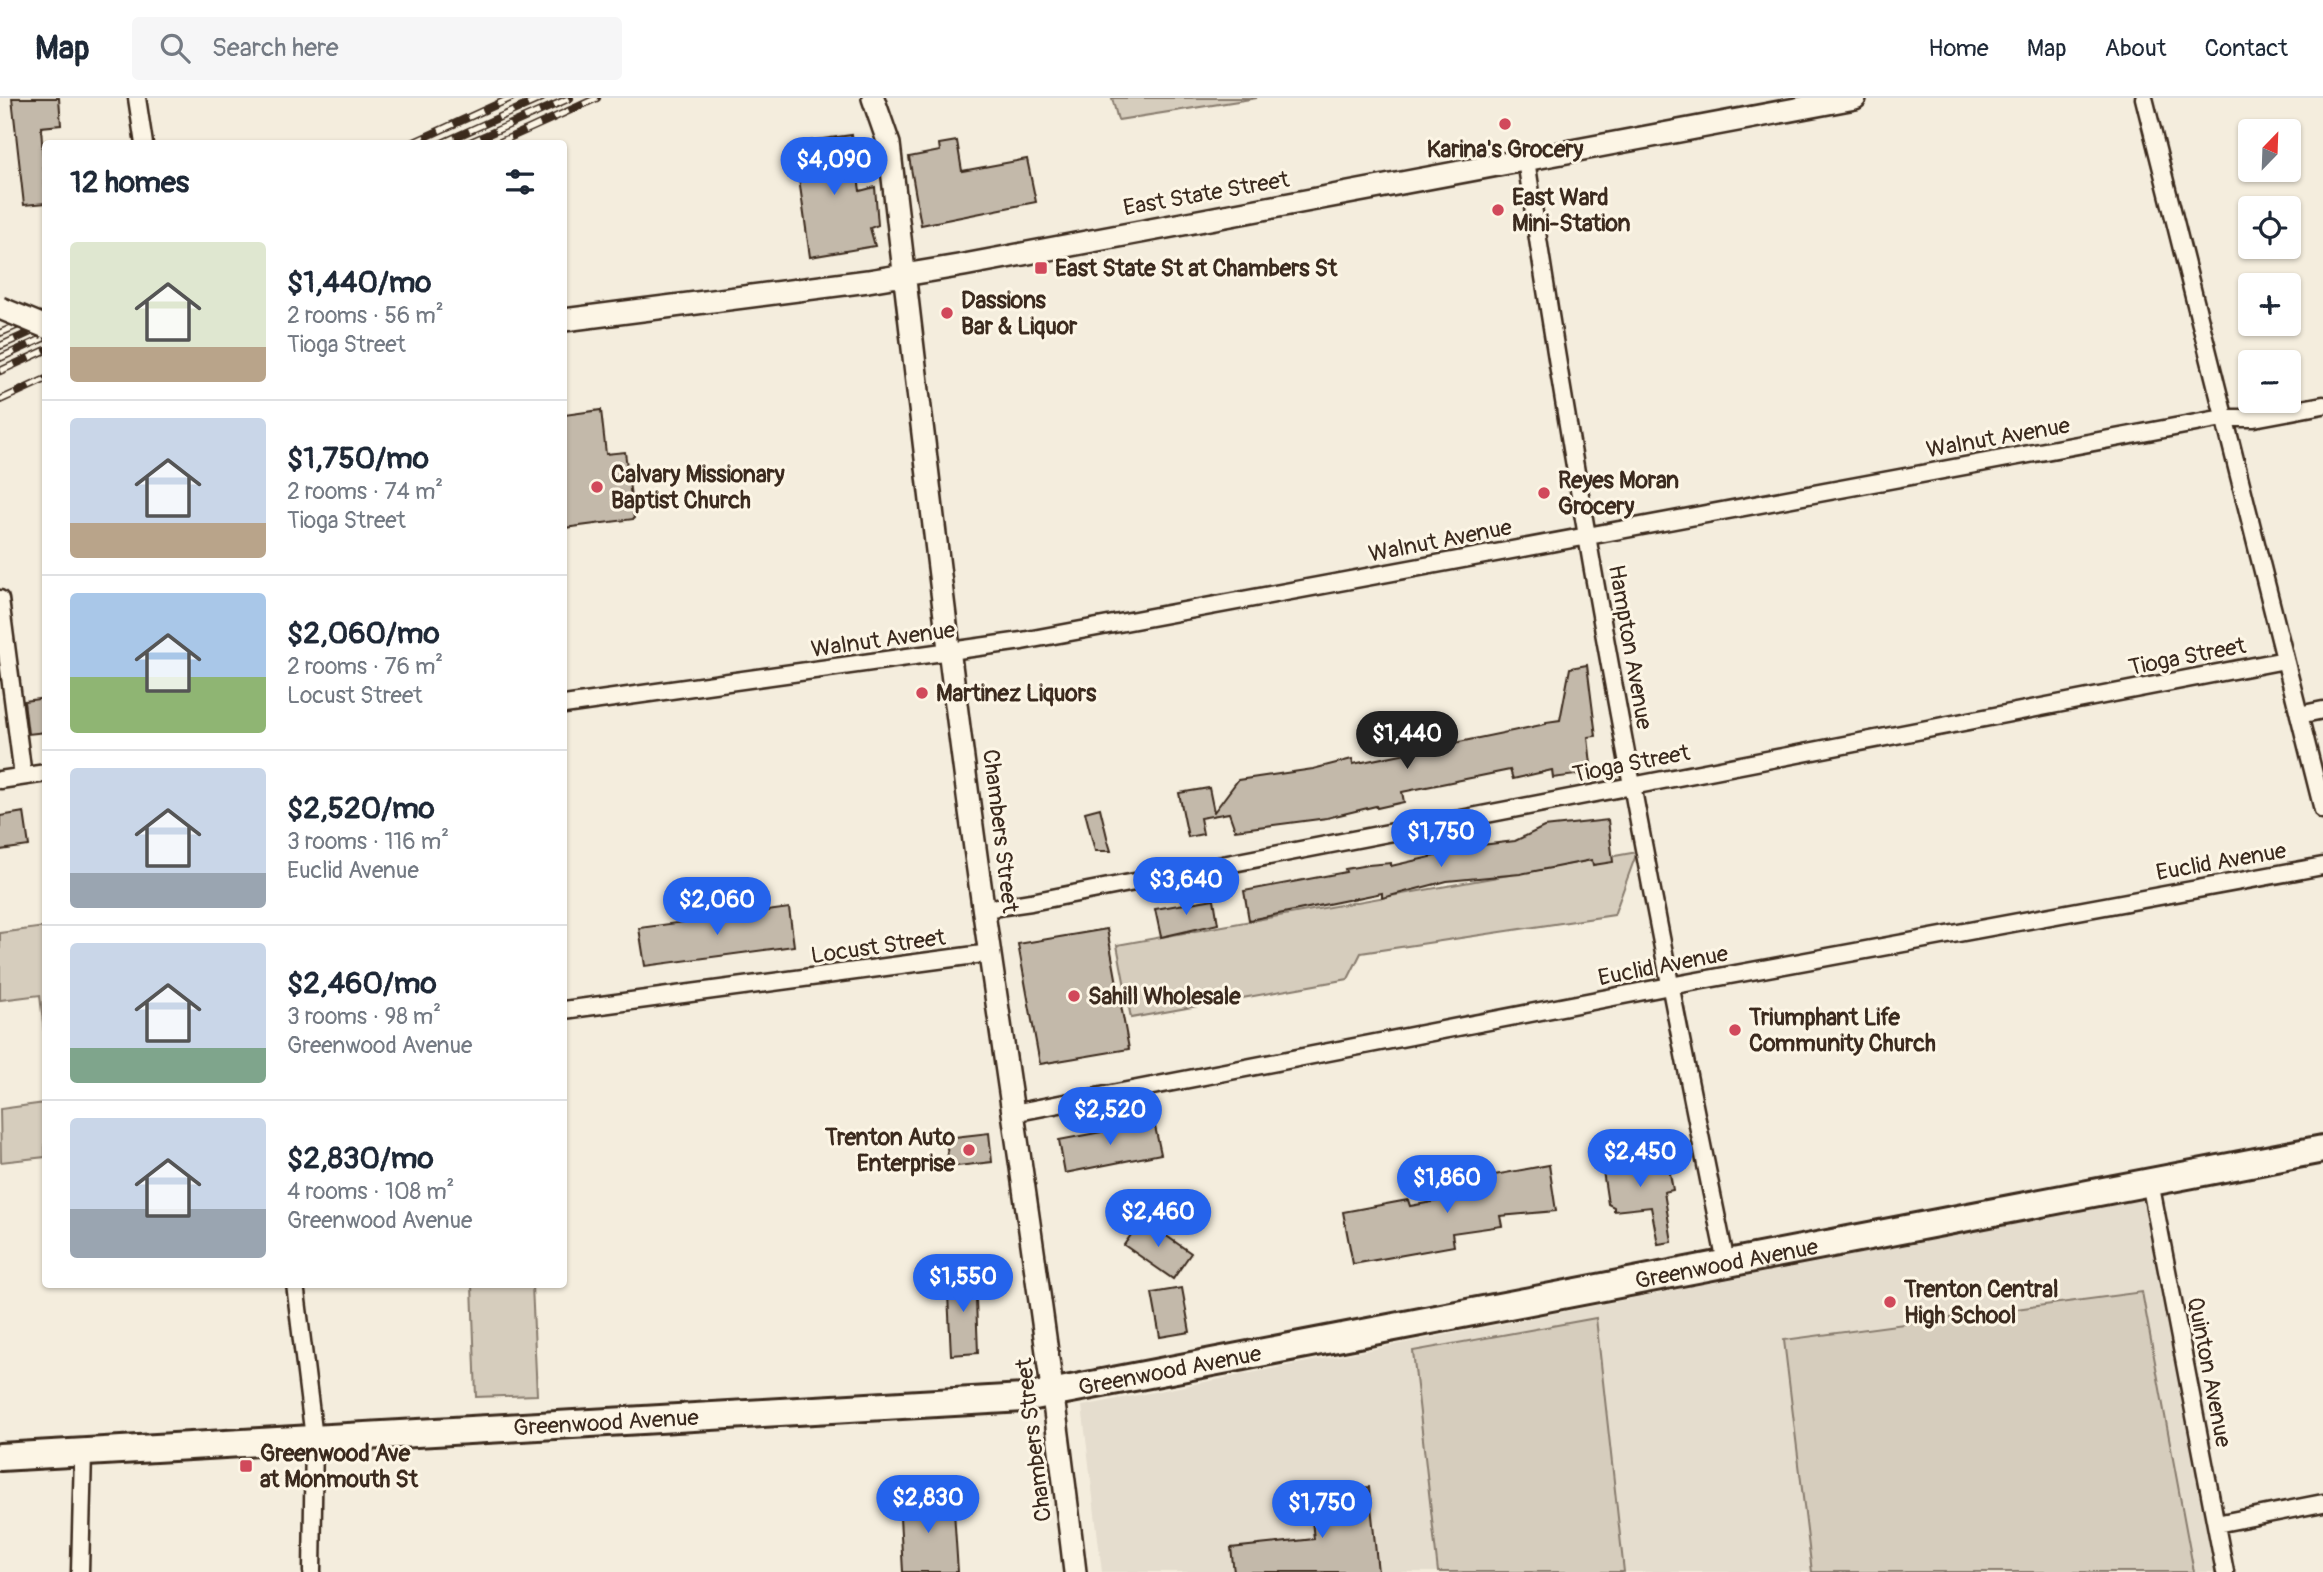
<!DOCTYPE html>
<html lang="en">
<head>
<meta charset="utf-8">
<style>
	:root { --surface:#fff; --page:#f6f6f7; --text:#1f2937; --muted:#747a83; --line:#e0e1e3; --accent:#2563eb }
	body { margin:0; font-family:Pangolin,sans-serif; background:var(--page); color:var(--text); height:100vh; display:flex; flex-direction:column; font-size:26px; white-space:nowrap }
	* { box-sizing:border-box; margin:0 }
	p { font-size:23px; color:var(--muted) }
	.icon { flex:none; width:38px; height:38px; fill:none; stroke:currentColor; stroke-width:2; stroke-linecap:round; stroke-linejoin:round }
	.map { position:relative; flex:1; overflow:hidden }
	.details { position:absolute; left:42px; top:42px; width:525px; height:1148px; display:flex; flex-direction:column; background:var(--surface); border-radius:7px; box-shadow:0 2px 5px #0004 }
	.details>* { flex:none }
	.needle { width:46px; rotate:23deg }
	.fabs { position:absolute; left:2238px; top:21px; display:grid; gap:14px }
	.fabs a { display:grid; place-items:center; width:63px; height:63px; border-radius:7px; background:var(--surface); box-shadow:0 2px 5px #0004; font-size:35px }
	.price { position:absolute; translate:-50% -60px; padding:0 16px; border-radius:24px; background:var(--accent); color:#fff; font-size:23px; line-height:46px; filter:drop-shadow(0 2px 4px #0008) }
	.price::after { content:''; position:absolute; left:50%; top:42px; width:21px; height:16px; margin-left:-10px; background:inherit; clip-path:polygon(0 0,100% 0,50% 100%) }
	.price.active { background:#222; color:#fff }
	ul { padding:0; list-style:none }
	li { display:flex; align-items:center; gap:21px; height:175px; padding:0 28px }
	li+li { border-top:2px solid var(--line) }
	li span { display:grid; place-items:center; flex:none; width:196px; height:140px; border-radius:7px; color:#555 }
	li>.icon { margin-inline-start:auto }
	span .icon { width:84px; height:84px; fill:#fffc; stroke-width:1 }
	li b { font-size:30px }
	h2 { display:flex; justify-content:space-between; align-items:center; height:84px; padding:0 28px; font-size:30px }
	header { display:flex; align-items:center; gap:42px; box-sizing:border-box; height:98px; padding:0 35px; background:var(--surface); border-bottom:2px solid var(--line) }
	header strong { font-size:33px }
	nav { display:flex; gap:38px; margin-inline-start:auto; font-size:24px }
	.search { width:490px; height:63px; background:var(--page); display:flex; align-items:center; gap:18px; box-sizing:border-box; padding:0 24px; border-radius:7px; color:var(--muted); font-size:26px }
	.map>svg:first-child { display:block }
	.built { fill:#e5ddce }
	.green { fill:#d6cdbd; stroke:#887c6e; stroke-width:2 }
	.building { fill:#c3b9aa; stroke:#3b2a1e; stroke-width:2 }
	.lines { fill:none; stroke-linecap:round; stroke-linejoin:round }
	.minor-casing { stroke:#3b2a1e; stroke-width:21 }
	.tertiary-casing { stroke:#3b2a1e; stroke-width:26 }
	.primary-casing { stroke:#3b2a1e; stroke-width:32 }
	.minor { stroke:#fcf5e5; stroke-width:16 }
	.tertiary { stroke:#fcf5e5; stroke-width:21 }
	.primary { stroke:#fcf5e5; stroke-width:26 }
	.rail-casing { stroke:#3b2a1e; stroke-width:8 }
	.rail { stroke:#fcf5e5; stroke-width:5; stroke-dasharray:16; stroke-linecap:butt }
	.tertiary-bridge-casing { stroke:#3b2a1e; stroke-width:26; stroke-linecap:butt }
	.tertiary-bridge { stroke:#fcf5e5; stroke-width:21 }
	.poi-dot { fill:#d1495b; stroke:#fcf5e5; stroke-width:2.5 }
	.labels { text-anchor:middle; stroke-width:6; stroke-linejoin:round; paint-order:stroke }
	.poi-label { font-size:23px; font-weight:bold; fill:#3b2a1e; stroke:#fcf5e5; text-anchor:start }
	.street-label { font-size:23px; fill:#3b2a1e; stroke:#fcf5e5 }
</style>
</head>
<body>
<header>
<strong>Map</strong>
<div class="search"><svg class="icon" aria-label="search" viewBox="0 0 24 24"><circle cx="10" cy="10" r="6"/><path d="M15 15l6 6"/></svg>Search here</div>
<nav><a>Home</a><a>Map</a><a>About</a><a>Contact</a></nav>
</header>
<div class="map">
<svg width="2323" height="1474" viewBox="0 0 2323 1474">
	<rect width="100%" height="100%" fill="#f4eddd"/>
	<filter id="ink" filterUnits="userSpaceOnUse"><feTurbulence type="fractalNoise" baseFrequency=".0143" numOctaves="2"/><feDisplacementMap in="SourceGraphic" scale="14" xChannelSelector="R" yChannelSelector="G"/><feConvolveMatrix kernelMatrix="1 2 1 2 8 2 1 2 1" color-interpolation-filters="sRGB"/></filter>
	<g filter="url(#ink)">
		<path class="built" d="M2147,1100L2214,1474H1102L1082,1308Z"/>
		<path class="green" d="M1112,0H1257L1118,22Z
			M1637,754L1614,817L1361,855L1348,881L1131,920L1117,847Z
			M45,829H46L45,943L40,897L0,902V835Z
			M45,1005V1059L1,1064L0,1011Z
			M472,1187H532L537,1297L476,1299Z
			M2142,1194L2194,1474H1812L1784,1242Z
			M1596,1220L1624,1474H1438L1413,1253Z"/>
		<path class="building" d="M12,0H59L61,27L41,29L46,105L24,107Z
			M852,37L860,93L875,89L878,127L870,130L875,148L810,159L794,45Z
			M957,43L962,73L1027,61L1036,104L921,127L909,59L940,53L939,46Z
			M601,312L606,356L625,354L634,421L564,430V317Z
			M1587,567L1596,638L1588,639L1592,675L1553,680L1552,672L1513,681L1510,672L1402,694L1404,704L1377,710L1376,708L1327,720L1235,732L1229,715L1200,720L1203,736L1188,739L1179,695L1209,690L1214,714L1238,682L1313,671L1352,661L1353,666L1546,626V624L1560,622L1570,570Z
			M46,600V634L28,636L24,603Z
			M1100,710L1108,743L1111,753H1095L1085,714Z
			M24,714L29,748L0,752V718Z
			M1608,722L1613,764L1593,767L1592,762L1520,776L1447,783L1382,800V795L1249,822L1244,793L1346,774L1345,771L1368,767L1391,765V768L1448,755V751L1515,743L1544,729Z
			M1214,801L1218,826L1161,839L1155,811Z
			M789,810L794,848L645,868L639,830Z
			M1107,831L1129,951L1040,966L1018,846Z
			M1154,1024L1161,1056L1065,1075L1059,1042Z
			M989,1035L992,1064L949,1069L946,1040Z
			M1621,1058L1622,1066L1667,1059L1673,1092L1664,1094L1672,1144L1658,1146L1651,1109L1614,1113V1109L1608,1106L1601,1060Z
			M1549,1067L1556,1113L1500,1118L1502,1128L1452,1135L1454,1148L1353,1166L1343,1114L1408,1102L1410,1108L1470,1097L1467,1082Z
			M1142,1121L1191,1155L1173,1181L1124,1147Z
			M975,1175L978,1255L951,1257L947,1176Z
			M1182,1190L1190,1234L1160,1239L1152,1195Z
			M1369,1389L1378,1474H1234L1231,1450L1314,1441L1309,1395Z
			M953,1398L958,1474H903L899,1401Z"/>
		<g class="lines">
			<defs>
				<path id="minor" d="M137,0L144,46
					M2144,0L2323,712
					M1526,62C1581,432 1651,800 1726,1165
					M0,501L23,678
					M564,607L1022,543L2223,320H2254L2323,307
					M2299,617L2323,612
					M0,682L46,675
					M985,811L1031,804L2285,562
					M564,912L990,855
					M1013,1015L1670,888L2323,768
					M2150,1084L2225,1474
					M295,1186L314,1340L312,1474
					M2216,1426L2323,1405
					M80,1474L83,1355"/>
				<path id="tertiary" d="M873,0L889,46C921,316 951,588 990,857C1020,1063 1051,1268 1075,1474
					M564,222L868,183L964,167L1855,0"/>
				<g id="primary">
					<path id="s1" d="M0,1359L1024,1300L2323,1051"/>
				</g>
			</defs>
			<use href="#minor" class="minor-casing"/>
			<use href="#tertiary" class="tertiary-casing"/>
			<use href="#primary" class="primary-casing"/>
			<use href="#minor" class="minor"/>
			<use href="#tertiary" class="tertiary"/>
			<use href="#primary" class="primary"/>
			<defs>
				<path id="rail" d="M410,46L511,0
					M440,46L542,0
					M466,46L570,0
					M496,46L597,0
					M0,235L46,215
					M0,248L46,227
					M0,260L46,239
					M0,273L46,252
					M0,302L46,281"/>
			</defs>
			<use href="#rail" class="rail-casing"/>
			<use href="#rail" class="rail"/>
			<defs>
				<path id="tertiary-bridge" d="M0,210L46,229"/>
			</defs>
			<use href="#tertiary-bridge" class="tertiary-bridge-casing"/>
			<use href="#tertiary-bridge" class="tertiary-bridge"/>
		</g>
	</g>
	<g class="poi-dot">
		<circle cx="1505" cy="26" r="7"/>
		<circle cx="1498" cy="112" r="7"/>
		<rect x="1034" y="163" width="14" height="14" rx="3.5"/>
		<circle cx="947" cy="215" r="7"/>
		<circle cx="597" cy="389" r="7"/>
		<circle cx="1544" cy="395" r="7"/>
		<circle cx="922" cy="595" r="7"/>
		<circle cx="1074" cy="898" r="7"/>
		<circle cx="1735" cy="932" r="7"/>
		<circle cx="969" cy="1052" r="7"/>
		<circle cx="1890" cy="1204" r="7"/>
		<rect x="239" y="1361" width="14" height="14" rx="3.5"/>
	</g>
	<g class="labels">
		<g class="poi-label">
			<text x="1505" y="59" text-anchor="middle">Karina's Grocery</text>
			<text x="1512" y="107">East Ward<tspan x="1512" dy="26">Mini-Station</tspan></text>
			<text x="1055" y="178">East State St at Chambers St</text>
			<text x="961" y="210">Dassions<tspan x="961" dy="26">Bar &amp; Liquor</tspan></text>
			<text x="611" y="384">Calvary Missionary<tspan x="611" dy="26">Baptist Church</tspan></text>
			<text x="1558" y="390">Reyes Moran<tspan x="1558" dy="26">Grocery</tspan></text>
			<text x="936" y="603">Martinez Liquors</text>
			<text x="1088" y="906">Sahill Wholesale</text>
			<text x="1749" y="927">Triumphant Life<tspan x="1749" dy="26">Community Church</tspan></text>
			<text x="955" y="1047" text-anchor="end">Trenton Auto<tspan x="955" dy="26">Enterprise</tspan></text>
			<text x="1904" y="1199">Trenton Central<tspan x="1904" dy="26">High School</tspan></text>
			<text x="260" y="1363">Greenwood Ave<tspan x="260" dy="26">at Monmouth St</tspan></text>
		</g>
		<g class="street-label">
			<text transform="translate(1206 95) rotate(-10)" y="8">East State Street</text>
			<text transform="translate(1998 339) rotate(-10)" y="8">Walnut Avenue</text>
			<text transform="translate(1440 442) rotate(-11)" y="8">Walnut Avenue</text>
			<text transform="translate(883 541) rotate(-8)" y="8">Walnut Avenue</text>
			<text transform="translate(1631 549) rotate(80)" y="8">Hampton Avenue</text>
			<text transform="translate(2187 558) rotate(-11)" y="8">Tioga Street</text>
			<text transform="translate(1631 665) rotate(-11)" y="8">Tioga Street</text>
			<text transform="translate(1001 733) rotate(83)" y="8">Chambers Street</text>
			<text transform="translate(2221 763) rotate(-10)" y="8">Euclid Avenue</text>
			<text transform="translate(878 848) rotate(-8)" y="8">Locust Street</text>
			<text transform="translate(1663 867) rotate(-11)" y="8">Euclid Avenue</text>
			<text dy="8" stroke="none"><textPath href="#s1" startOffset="1741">Greenwood Avenue</textPath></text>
			<text dy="8" stroke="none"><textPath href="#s1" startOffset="1174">Greenwood Avenue</textPath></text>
			<text transform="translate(2210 1274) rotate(79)" y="8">Quinton Avenue</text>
			<text dy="8" stroke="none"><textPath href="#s1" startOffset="607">Greenwood Avenue</textPath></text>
			<text transform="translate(1033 1342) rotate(-97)" y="8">Chambers Street</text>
		</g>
	</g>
</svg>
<div class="fabs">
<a><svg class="needle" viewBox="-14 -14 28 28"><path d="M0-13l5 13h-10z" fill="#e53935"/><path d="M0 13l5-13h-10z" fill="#747a83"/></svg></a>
<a><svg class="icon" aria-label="locate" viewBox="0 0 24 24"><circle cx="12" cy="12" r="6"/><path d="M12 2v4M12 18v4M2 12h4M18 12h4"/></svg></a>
<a>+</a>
<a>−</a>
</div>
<b class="price" style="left:834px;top:99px">$4,090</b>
<b class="price active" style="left:1407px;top:673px">$1,440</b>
<b class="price" style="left:1441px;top:771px">$1,750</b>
<b class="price" style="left:1186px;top:819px">$3,640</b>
<b class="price" style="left:717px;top:839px">$2,060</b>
<b class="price" style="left:1110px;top:1049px">$2,520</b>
<b class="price" style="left:1640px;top:1091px">$2,450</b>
<b class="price" style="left:1447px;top:1117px">$1,860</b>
<b class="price" style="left:1158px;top:1151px">$2,460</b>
<b class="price" style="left:963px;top:1216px">$1,550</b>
<b class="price" style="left:928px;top:1437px">$2,830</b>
<b class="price" style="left:1322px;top:1442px">$1,750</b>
<section class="details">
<h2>12 homes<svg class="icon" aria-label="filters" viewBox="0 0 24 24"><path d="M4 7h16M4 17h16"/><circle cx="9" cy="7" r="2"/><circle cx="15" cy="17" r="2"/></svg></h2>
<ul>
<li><span style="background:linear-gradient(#dfe7d0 75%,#b9a48a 0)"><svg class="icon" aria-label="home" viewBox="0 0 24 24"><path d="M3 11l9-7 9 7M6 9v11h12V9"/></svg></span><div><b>$1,440/mo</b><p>2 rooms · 56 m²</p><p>Tioga Street</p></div></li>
<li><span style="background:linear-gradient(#c9d6e8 75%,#b9a48a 0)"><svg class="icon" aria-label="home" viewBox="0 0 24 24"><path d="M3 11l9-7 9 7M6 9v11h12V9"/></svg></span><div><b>$1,750/mo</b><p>2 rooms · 74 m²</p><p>Tioga Street</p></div></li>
<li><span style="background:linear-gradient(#a9c7e8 60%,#8fb573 0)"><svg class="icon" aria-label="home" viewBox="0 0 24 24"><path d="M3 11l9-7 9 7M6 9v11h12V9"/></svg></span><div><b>$2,060/mo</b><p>2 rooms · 76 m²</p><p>Locust Street</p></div></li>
<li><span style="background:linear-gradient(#c9d6e8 75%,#9aa5b1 0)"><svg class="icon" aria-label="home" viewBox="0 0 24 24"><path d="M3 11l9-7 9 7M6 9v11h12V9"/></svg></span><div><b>$2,520/mo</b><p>3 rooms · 116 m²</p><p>Euclid Avenue</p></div></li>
<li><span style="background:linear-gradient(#c9d6e8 75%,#7fa58c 0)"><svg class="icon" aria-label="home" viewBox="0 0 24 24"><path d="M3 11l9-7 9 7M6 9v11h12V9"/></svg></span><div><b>$2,460/mo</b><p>3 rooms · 98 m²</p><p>Greenwood Avenue</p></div></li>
<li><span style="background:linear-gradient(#c9d6e8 65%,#9aa5b1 0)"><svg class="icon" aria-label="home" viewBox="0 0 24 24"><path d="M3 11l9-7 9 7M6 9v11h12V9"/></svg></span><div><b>$2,830/mo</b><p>4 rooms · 108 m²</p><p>Greenwood Avenue</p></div></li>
</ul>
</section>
</div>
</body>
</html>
